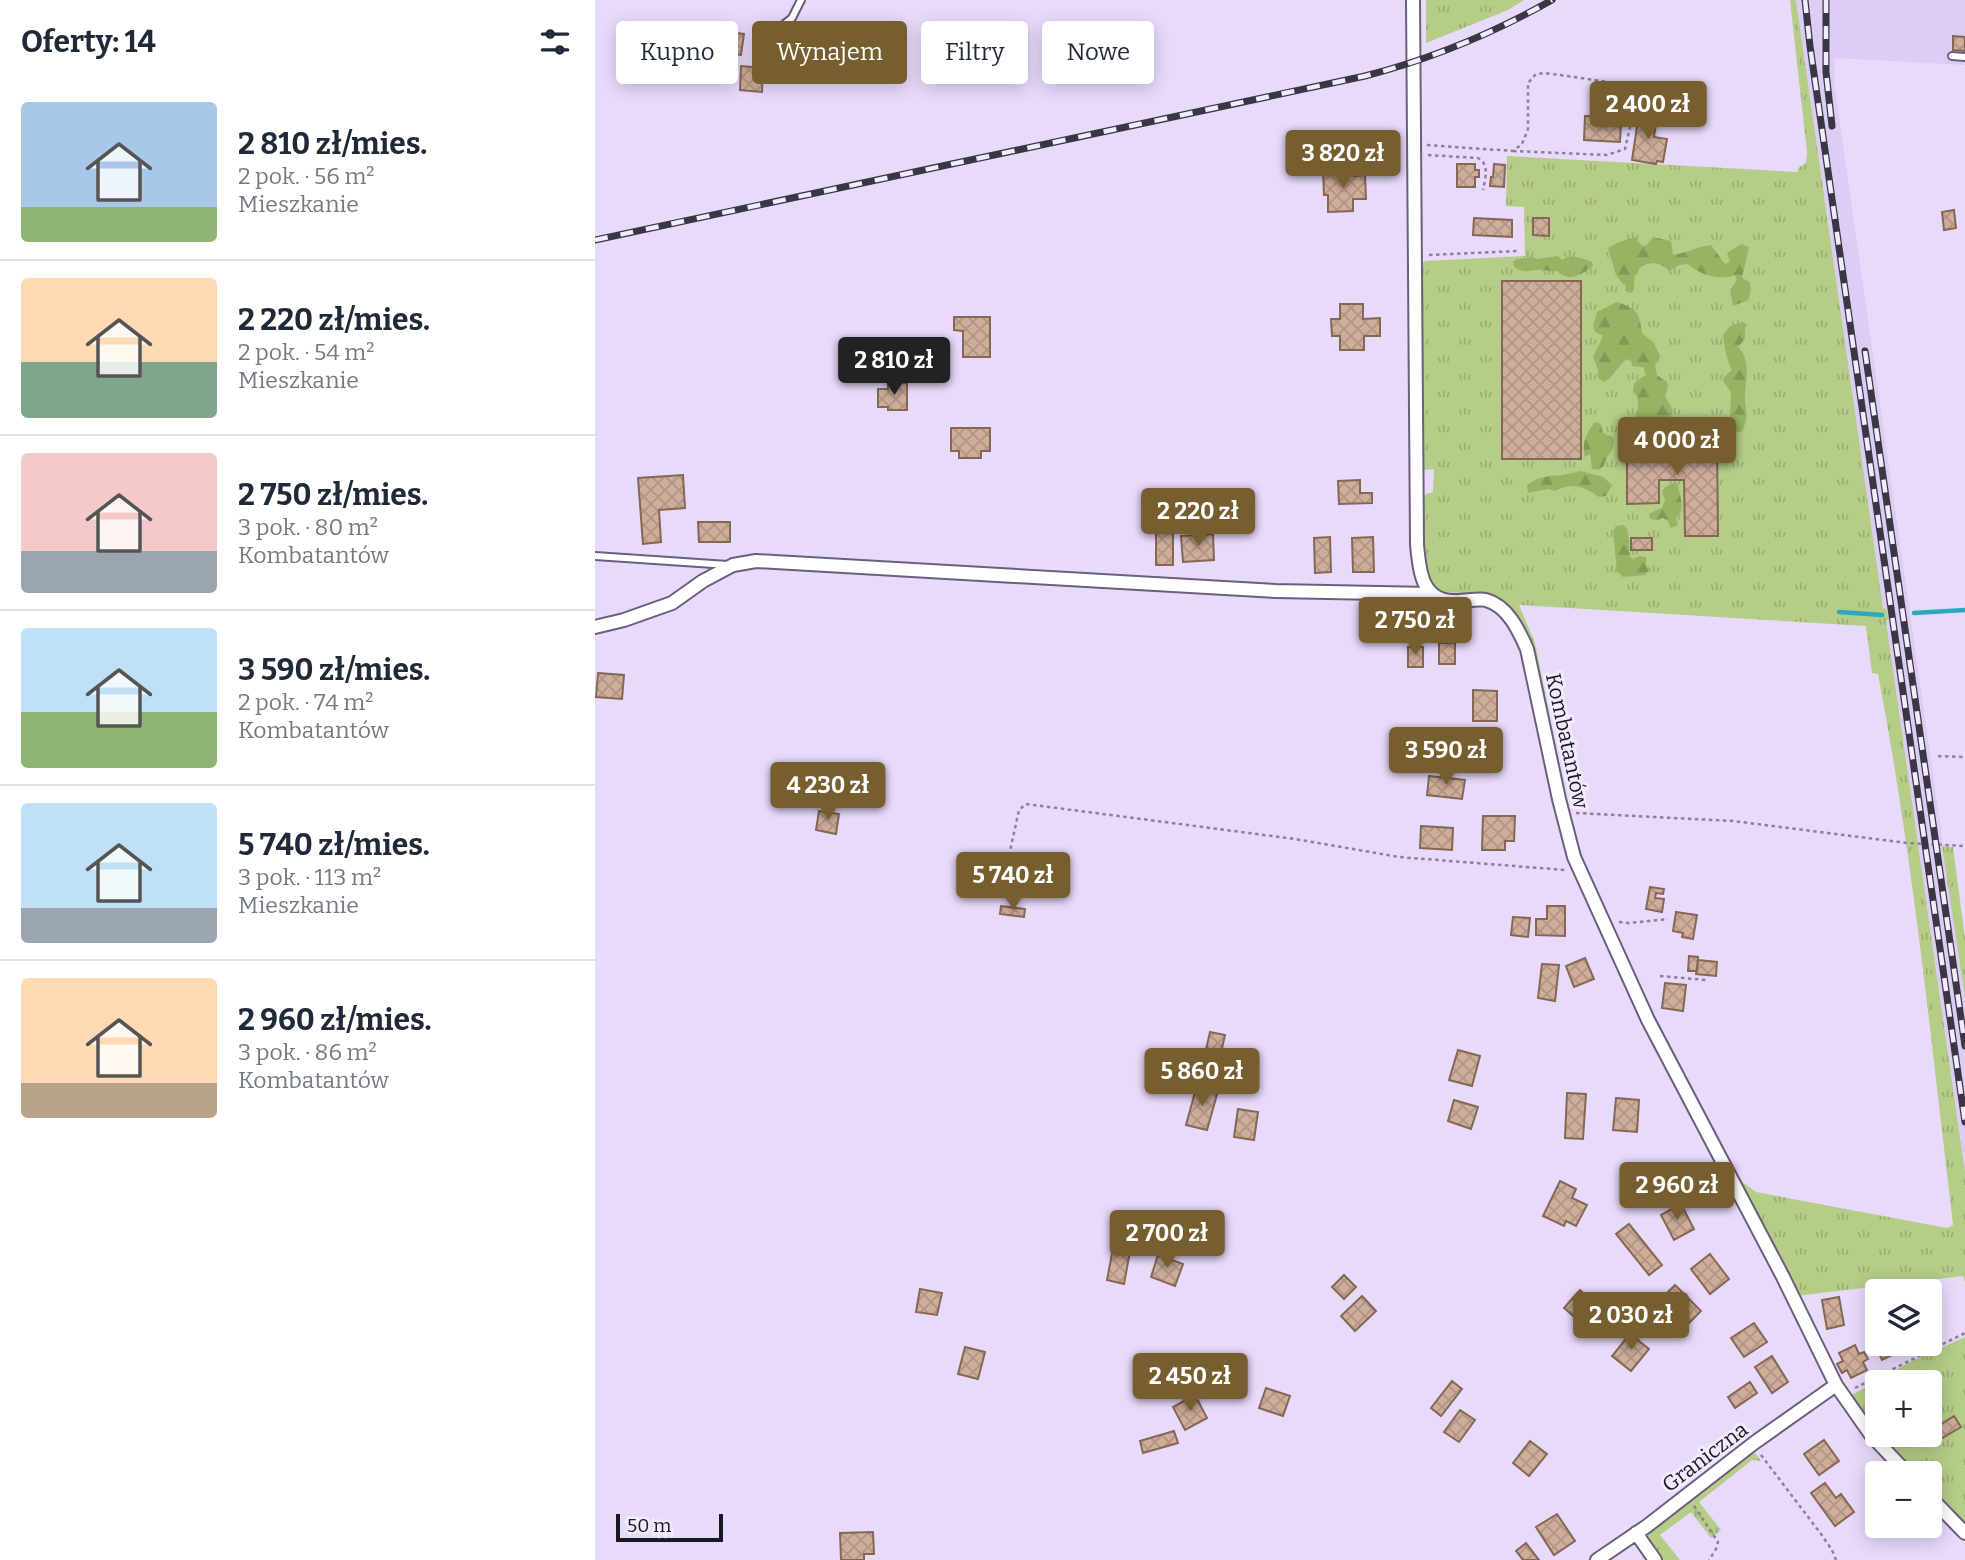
<!DOCTYPE html>
<html lang="pl">
<head>
<meta charset="utf-8">
<style>
	:root { --surface:#fff; --page:#f6f6f7; --text:#1f2937; --muted:#747a83; --line:#e0e1e3; --accent:#765e2f }
	body { margin:0; font-family:Bitter,serif; background:var(--page); color:var(--text); height:100vh; display:flex; flex-direction:column; font-size:26px; white-space:nowrap }
	* { box-sizing:border-box; margin:0 }
	p { font-size:23px; color:var(--muted) }
	.icon { flex:none; width:38px; height:38px; fill:none; stroke:currentColor; stroke-width:2; stroke-linecap:round; stroke-linejoin:round }
	.map { position:relative; flex:1; overflow:hidden }
	.details { display:flex; flex-direction:column; background:var(--surface); width:595px }
	.details>* { flex:none }
	.banner { position:absolute; left:21px; top:21px; width:665px; height:63px; display:flex; gap:14px }
	.fabs { position:absolute; left:1270px; top:1279px; display:grid; gap:14px }
	.fabs a { display:grid; place-items:center; width:77px; height:77px; border-radius:7px; background:var(--surface); box-shadow:0 4px 18px #0003; font-size:35px }
	.scale { position:absolute; left:21px; bottom:18px; width:107px; box-sizing:border-box; padding-left:7px; border:4px solid #1c1723; border-top:0; font-size:19px; line-height:24px; white-space:nowrap; color:#1c1723; -webkit-text-stroke:5px #f2eafe; paint-order:stroke }
	.price { position:absolute; translate:-50% -60px; padding:0 16px; border-radius:7px; background:var(--accent); color:#fff; font-size:23px; line-height:46px; filter:drop-shadow(0 2px 4px #0008) }
	.price::after { content:''; position:absolute; left:50%; top:42px; width:21px; height:16px; margin-left:-10px; background:inherit; clip-path:polygon(0 0,100% 0,50% 100%) }
	.price.selected { background:#222; color:#fff }
	ul { padding:0; list-style:none }
	li { display:flex; align-items:center; gap:21px; height:175px; padding:0 21px }
	li+li { border-top:2px solid var(--line) }
	li span { display:grid; place-items:center; flex:none; width:196px; height:140px; border-radius:7px; color:#555 }
	li>.icon { margin-inline-start:auto }
	span .icon { width:84px; height:84px; fill:#fffc; stroke-width:1 }
	li b { font-size:30px }
	h2 { display:flex; justify-content:space-between; align-items:center; height:84px; padding:0 21px; font-size:30px }
	.pill { padding:0 24px; border-radius:7px; background:var(--surface); box-shadow:0 4px 18px #0003; font-size:24px; line-height:63px }
	.pill.selected { background:var(--accent); color:#fff }
	main { display:flex; flex:1; min-height:0 }
	.map>svg:first-child { display:block }
	.built { fill:#ddcdf5 }
	.grass { fill:url(#grass-tufts) }
	.forest { fill:url(#forest-firs) }
	.lines { fill:none; stroke-linecap:round; stroke-linejoin:round }
	.stream { stroke:#2aaabf; stroke-width:4.5 }
	.building { fill:url(#building-cross-hatch); stroke:#856755; stroke-width:2 }
	.lane-casing { stroke:#6b5f7c; stroke-width:10 }
	.street-casing { stroke:#6b5f7c; stroke-width:16 }
	.path { stroke:#8b8199; stroke-width:2.5; stroke-dasharray:3.5 3.5; stroke-linecap:butt }
	.lane { stroke:#fff; stroke-width:6 }
	.street { stroke:#fff; stroke-width:12 }
	.rail-casing { stroke:#3b3544; stroke-width:7 }
	.rail { stroke:#f2eafe; stroke-width:4.5; stroke-dasharray:13; stroke-linecap:butt }
	.labels { text-anchor:middle; stroke-width:6; stroke-linejoin:round; paint-order:stroke }
	.street-label { font-size:21px; fill:#1c1723; stroke:#f2eafe }
</style>
</head>
<body>
<main>
<section class="details">
<h2>Oferty: 14<svg class="icon" aria-label="filters" viewBox="0 0 24 24"><path d="M4 7h16M4 17h16"/><circle cx="9" cy="7" r="2"/><circle cx="15" cy="17" r="2"/></svg></h2>
<ul>
<li><span style="background:linear-gradient(#a9c7e8 75%,#8fb573 0)"><svg class="icon" aria-label="home" viewBox="0 0 24 24"><path d="M3 11l9-7 9 7M6 9v11h12V9"/></svg></span><div><b>2 810 zł/mies.</b><p>2 pok. · 56 m²</p><p>Mieszkanie</p></div></li>
<li><span style="background:linear-gradient(#ffd9b3 60%,#7fa58c 0)"><svg class="icon" aria-label="home" viewBox="0 0 24 24"><path d="M3 11l9-7 9 7M6 9v11h12V9"/></svg></span><div><b>2 220 zł/mies.</b><p>2 pok. · 54 m²</p><p>Mieszkanie</p></div></li>
<li><span style="background:linear-gradient(#f6c9c9 70%,#9aa5b1 0)"><svg class="icon" aria-label="home" viewBox="0 0 24 24"><path d="M3 11l9-7 9 7M6 9v11h12V9"/></svg></span><div><b>2 750 zł/mies.</b><p>3 pok. · 80 m²</p><p>Kombatantów</p></div></li>
<li><span style="background:linear-gradient(#bfe0f5 60%,#8fb573 0)"><svg class="icon" aria-label="home" viewBox="0 0 24 24"><path d="M3 11l9-7 9 7M6 9v11h12V9"/></svg></span><div><b>3 590 zł/mies.</b><p>2 pok. · 74 m²</p><p>Kombatantów</p></div></li>
<li><span style="background:linear-gradient(#bfe0f5 75%,#9aa5b1 0)"><svg class="icon" aria-label="home" viewBox="0 0 24 24"><path d="M3 11l9-7 9 7M6 9v11h12V9"/></svg></span><div><b>5 740 zł/mies.</b><p>3 pok. · 113 m²</p><p>Mieszkanie</p></div></li>
<li><span style="background:linear-gradient(#ffd9b3 75%,#b9a48a 0)"><svg class="icon" aria-label="home" viewBox="0 0 24 24"><path d="M3 11l9-7 9 7M6 9v11h12V9"/></svg></span><div><b>2 960 zł/mies.</b><p>3 pok. · 86 m²</p><p>Kombatantów</p></div></li>
</ul>
</section>
<div class="map">
<svg width="1370" height="1560" viewBox="0 0 1370 1560">
	<defs>
		<pattern id="grass-tufts" width="24" height="20" patternUnits="userSpaceOnUse" patternTransform="scale(1.75)"><rect width="24" height="20" fill="#b5cd87"/><path d="M3 7l-1-3M5 7V3M7 7l1-3M15 17l-1-3M17 17v-4M19 17l1-3" fill="none" stroke="#9baf74"/></pattern>
		<pattern id="forest-firs" width="22" height="20" patternUnits="userSpaceOnUse" patternTransform="scale(1.75)"><rect width="22" height="20" fill="#98b364"/><path d="M5 1l3.5 6h-7zM16 11l3.5 6h-7z" fill="#829956"/></pattern>
		<pattern id="building-cross-hatch" width="8" height="8" patternUnits="userSpaceOnUse" patternTransform="scale(1.75)"><rect width="8" height="8" fill="#cead99"/><path d="M0 0l8 8M0 8l8-8" fill="none" stroke="#b09484"/></pattern>
	</defs>
	<rect width="100%" height="100%" fill="#e8dafb"/>
	<path class="built" d="M1201,0H1370V65L1239,58L1240,89L1370,998V1170L1291,621L1294,617L1288,609Z"/>
	<path class="grass" d="M831,0H929L913,10L831,43Z
		M1195,0H1201L1288,608L1291,609L1294,618L1291,621L1370,1172V1283L1368,1276L1201,1296L1068,1041H1073L1141,1175L1150,1184L1161,1192L1352,1228L1358,1225C1336,1041 1318,856 1283,674L1277,673L1271,626L924,605L940,643L974,815L995,879H993L980,844L930,638L884,593C858,592 837,598 827,567V500L831,494L838,492L839,469L829,470L826,468L824,265L830,261L930,256L929,207L911,206L912,156L1203,172V168L1211,163L1212,152Z
		M1347,846L1358,847L1370,938V997Z
		M1370,1337V1525L1335,1489V1474L1320,1473L1284,1435H1335V1382H1283V1433L1255,1396L1315,1362Z
		M1157,1453L1161,1454L1166,1461L1157,1460L1104,1502L1126,1530L1116,1538L1096,1512L1065,1535L1085,1560H1062L1047,1540L1049,1532L1141,1463Z"/>
	<path class="forest" d="M1040,237L1046,245L1051,246L1058,237L1076,241L1078,255C1092,253 1103,246 1116,245L1130,264L1135,262L1132,253L1146,244L1154,247L1147,278L1155,282L1156,291L1153,300L1138,306L1135,290L1142,280L1140,275C1126,281 1104,275 1093,264L1084,265L1074,271C1063,259 1044,261 1040,277C1039,279 1039,288 1039,290L1036,293L1030,291L1031,285L1028,284L1021,275L1013,248L1022,243Z
		M938,257L942,259L963,256L967,260C978,253 986,258 997,262L998,266C985,275 975,283 962,271C954,272 950,269 943,270C932,270 931,274 919,267L918,262L922,259Z
		M1022,302C1041,308 1045,313 1047,333L1059,343L1065,356L1060,366L1062,375L1072,382L1073,387L1070,396L1078,410L1074,422V427L1066,433L1060,430C1050,437 1042,433 1031,432L1030,427C1041,418 1045,411 1042,396L1038,392C1038,382 1043,379 1051,375L1048,367L1037,366L1036,361L1031,359L1014,379L1009,382L1003,378V370L998,357L1008,336L1000,332L998,326L1002,312Z
		M1148,322L1152,325L1150,329V339L1143,347C1158,361 1149,383 1150,400C1151,412 1154,423 1145,432L1138,431L1135,421L1136,392L1128,381L1129,377L1137,370C1131,359 1130,348 1128,335L1135,326Z
		M1000,422L1006,424L1008,433L1018,437C1022,449 1011,454 1009,466L1004,470L997,469L995,454L990,457C986,442 992,433 1000,422Z
		M986,471L1008,477L1017,485L1011,496L1004,497C988,486 977,482 960,491L953,489L933,493L932,485L942,479L954,476L968,475Z
		M1079,483L1083,485C1085,496 1091,511 1081,518L1083,525L1076,528L1073,521L1068,518L1062,520L1056,519L1054,516L1055,513L1067,508L1070,500L1067,492L1070,487Z
		M1029,525L1033,531L1035,557L1038,559L1044,556L1051,557V565L1054,570L1050,575L1028,577L1022,571L1018,531L1021,526Z"/>
	<g class="lines">
		<path class="stream" d="M1244,612L1287,615
			M1319,613L1370,610"/>
	</g>
	<path class="building" d="M114,30L149,34L146,55L111,51Z
		M1358,36L1370,37V51L1358,50Z
		M146,66L168,68L167,92L145,90Z
		M1044,113L1062,116L1059,137L1072,139L1068,162L1062,161L1061,164L1037,160Z
		M990,116L1019,117L1018,124H1026L1025,142L989,140Z
		M765,141L766,159L741,161L740,143Z
		M862,164H880V170H884V177H880V187H862Z
		M899,164L910,165L909,187L895,186L896,177H898Z
		M759,170V176L770,175L771,199H758V211L733,212V195H729L728,171Z
		M1359,210L1361,228L1349,230L1347,212Z
		M879,218L917,220V237L878,235Z
		M938,218H954V236L938,235Z
		M907,281H986V459H907Z
		M745,304H768V319L785,318V336H769V350H745V336H737L736,319H745Z
		M359,317H395V357H368V331L359,330Z
		M293,382L312,383V410H293V407H283V389H293Z
		M356,428H395V451H386V458H364V451H356Z
		M1122,438L1123,536H1090L1089,480H1064V503L1032,504V439Z
		M88,475L90,508L64,510L66,542L48,544L43,478Z
		M765,480V493H777V503L744,504L743,481Z
		M103,522H135V542H104Z
		M561,526H578V565H561Z
		M618,534L619,560L588,562L586,536Z
		M735,537L736,572L720,573L719,538Z
		M778,537L779,572H758L757,538Z
		M1036,538H1057V550H1036Z
		M844,643H860V664H844Z
		M813,647H828V667H813Z
		M3,673L29,675L27,699L1,697Z
		M878,690L902,691V721H878Z
		M807,745L852,749L851,763L825,761V766L806,764Z
		M834,776L870,780L867,799L832,795Z
		M224,811L244,814L241,834L221,830Z
		M888,816H920L919,841H910V850H887Z
		M826,826L858,828L857,850L825,848Z
		M416,875L431,877L430,894L415,892Z
		M1055,887L1069,889L1068,894L1061,893L1060,898L1069,899L1067,912L1051,909Z
		M406,906L430,909L429,917L405,914Z
		M952,906H970V936L941,935V919H952Z
		M1081,912L1102,915L1098,939L1087,937L1088,933L1078,931Z
		M918,917L935,918L933,937L916,935Z
		M1094,956L1103,957L1102,971H1093Z
		M990,958L999,979L979,987L971,966Z
		M1103,960L1122,962L1121,976L1101,974Z
		M947,964L964,965L960,1001L943,998Z
		M1070,983L1091,985L1088,1011L1067,1008Z
		M615,1032L630,1035L625,1057L610,1054Z
		M863,1050L885,1056L877,1086L854,1080Z
		M602,1085L623,1091L612,1130L591,1125Z
		M972,1093L991,1094L988,1139L970,1138Z
		M1021,1098L1044,1100L1042,1132L1018,1130Z
		M859,1100L883,1107L876,1129L853,1121Z
		M643,1109L663,1112L659,1140L639,1137Z
		M965,1181L981,1189L977,1198L992,1205L981,1226L971,1221L969,1226L948,1216Z
		M1086,1204L1099,1229L1079,1240L1066,1215Z
		M1034,1224L1067,1265L1054,1275L1021,1234Z
		M519,1243L536,1246L529,1284L512,1280Z
		M1115,1254L1134,1279L1115,1294L1096,1269Z
		M563,1255L588,1264L580,1286L556,1277Z
		M749,1275L761,1287L749,1299L737,1287Z
		M1080,1285L1106,1311L1088,1329L1062,1303Z
		M325,1289L347,1293L342,1315L321,1312Z
		M985,1290L1002,1305L1000,1308L1006,1313L994,1326L988,1321L986,1323L969,1308Z
		M767,1296L781,1311L760,1331L746,1316Z
		M1244,1297L1249,1325L1232,1329L1227,1300Z
		M1159,1323L1172,1342L1149,1357L1136,1338Z
		M1035,1334L1054,1349L1036,1371L1017,1356Z
		M1287,1344H1313L1314,1347L1287,1360L1281,1347Z
		M1260,1345L1264,1354L1269,1352L1273,1359L1268,1362L1272,1370L1256,1378L1252,1370L1247,1373L1242,1364L1248,1361L1244,1353Z
		M370,1347L390,1352L383,1379L363,1374Z
		M1177,1356L1193,1382L1177,1393L1160,1367Z
		M857,1381L867,1389L846,1416L836,1408Z
		M1155,1382L1162,1393L1140,1408L1133,1397Z
		M671,1388L695,1396L688,1416L664,1408Z
		M600,1395L612,1418L590,1430L578,1407Z
		M865,1410L880,1420L864,1442L849,1432Z
		M1359,1416L1366,1427L1339,1443L1334,1435L1335,1431Z
		M579,1431L583,1443L548,1453L545,1441Z
		M1229,1440L1244,1461L1224,1475L1209,1454Z
		M935,1441L952,1454L934,1476L918,1463Z
		M1230,1483L1241,1498L1246,1494L1259,1512L1240,1526L1216,1493Z
		M962,1514L980,1541L959,1555L941,1527Z
		M278,1532L279,1554H269V1560H246L245,1533Z
		M931,1543L944,1560H928L921,1551Z"/>
	<g class="lines">
		<defs>
			<path id="lane" d="M177,34L197,18L206,0
				M1357,56L1370,57
				M0,556L133,565"/>
			<path id="street" d="M818,0L822,544C824,568 826,601 858,601C868,602 882,598 891,600C913,606 924,631 932,649L964,799L979,857L1053,1020L1188,1277L1241,1385L1276,1435L1313,1474
				M0,627L29,620L77,603L108,581L138,565L161,561L681,591L836,594
				M1335,1497L1370,1533
				M1041,1533L1060,1560
				M1002,1560L1052,1526L1159,1443L1241,1385"/>
		</defs>
		<use href="#lane" class="lane-casing"/>
		<use href="#street" class="street-casing"/>
		<path class="path" d="M832,145L918,151L927,144L933,129V83L941,74L950,73L1050,87L1097,90
			M918,151L1012,155L1030,149L1036,123
			M833,155L883,158C895,164 890,179 888,190
			M834,255L923,251
			M1343,756L1370,757
			M981,813L1138,821L1312,843L1370,846
			M408,883L424,810L431,804L700,839L804,857L970,870
			M1024,922L1034,923L1073,919
			M1065,976L1111,980
			M1260,1388L1370,1333
			M1166,1455L1226,1534L1237,1550L1241,1560
			M1099,1506L1123,1542L1121,1549L1114,1560"/>
		<use href="#lane" class="lane"/>
		<use href="#street" class="street"/>
		<defs>
			<path id="rail" d="M1210,0L1215,46L1370,1122
				M1231,0V72L1237,126
				M0,240L770,76C836,59 897,34 957,0
				M1270,351L1370,1046"/>
		</defs>
		<use href="#rail" class="rail-casing"/>
		<use href="#rail" class="rail"/>
	</g>
	<g class="labels">
		<g class="street-label">
			<text transform="translate(972 741) rotate(78)" y="7">Kombatantów</text>
			<text transform="translate(1110 1457) rotate(-37)" y="7">Graniczna</text>
		</g>
	</g>
</svg>
<div class="fabs">
<a><svg class="icon" aria-label="layers" viewBox="0 0 24 24"><path d="M12 4l9 5-9 5-9-5zM3 14l9 5 9-5"/></svg></a>
<a>+</a>
<a>−</a>
</div>
<div class="scale">50 m</div>
<b class="price" style="left:1053px;top:141px">2 400 zł</b>
<b class="price" style="left:748px;top:190px">3 820 zł</b>
<b class="price selected" style="left:299px;top:397px">2 810 zł</b>
<b class="price" style="left:1082px;top:477px">4 000 zł</b>
<b class="price" style="left:603px;top:548px">2 220 zł</b>
<b class="price" style="left:820px;top:657px">2 750 zł</b>
<b class="price" style="left:851px;top:787px">3 590 zł</b>
<b class="price" style="left:233px;top:822px">4 230 zł</b>
<b class="price" style="left:418px;top:912px">5 740 zł</b>
<b class="price" style="left:607px;top:1108px">5 860 zł</b>
<b class="price" style="left:1082px;top:1222px">2 960 zł</b>
<b class="price" style="left:572px;top:1270px">2 700 zł</b>
<b class="price" style="left:1036px;top:1352px">2 030 zł</b>
<b class="price" style="left:595px;top:1413px">2 450 zł</b>
<div class="banner">
<a class="pill">Kupno</a>
<a class="pill selected">Wynajem</a>
<a class="pill">Filtry</a>
<a class="pill">Nowe</a>
</div>
</div>
</main>
</body>
</html>
